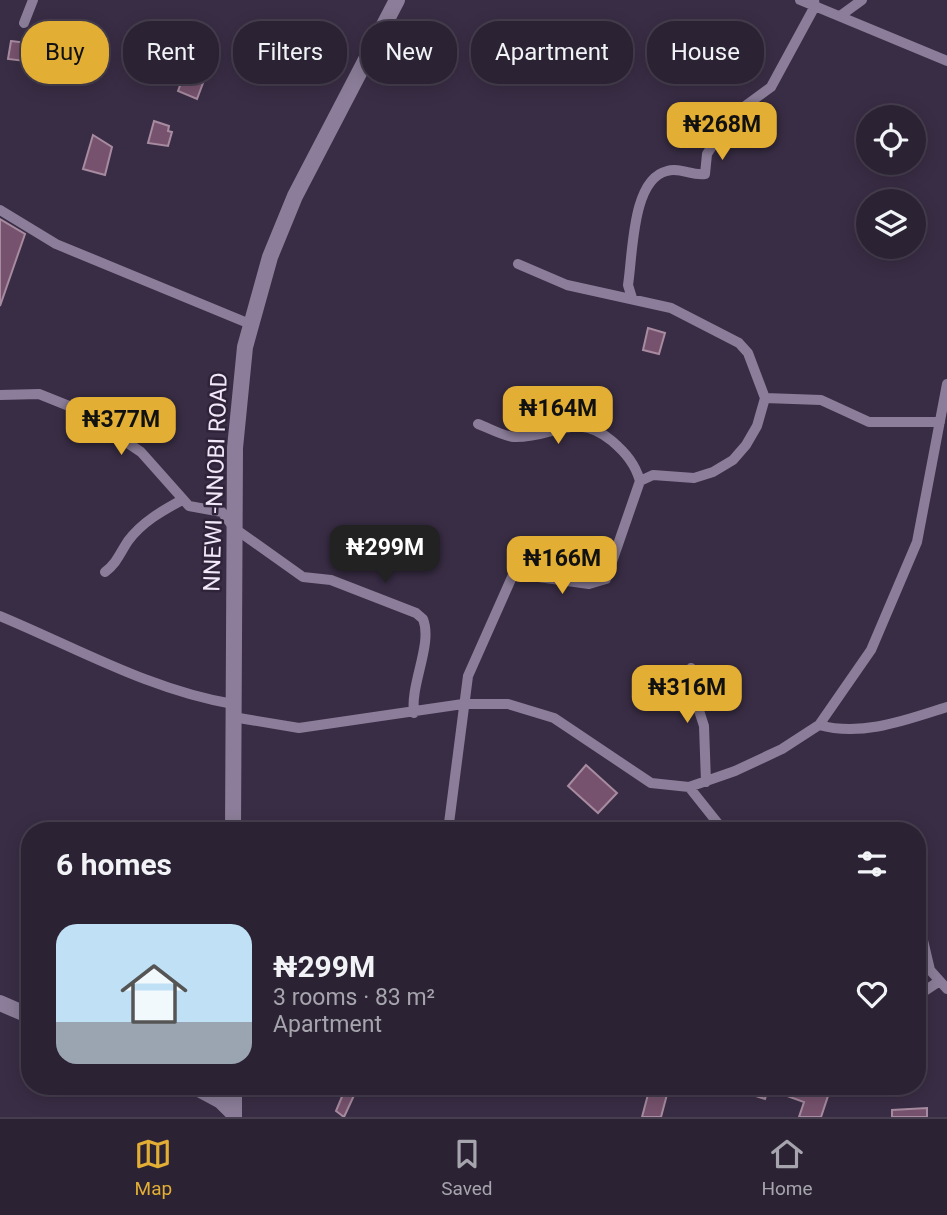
<!DOCTYPE html>
<html lang="en">
<head>
<meta charset="utf-8">
<style>
	:root { --surface:#2b2234; --page:#372f40; --text:#f1f3f6; --muted:#a6a4ac; --line:#473f4f; --accent:#e3ae34 }
	body { margin:0; font-family:Roboto,sans-serif; background:var(--page); color:var(--text); height:100vh; display:flex; flex-direction:column; font-size:26px; white-space:nowrap }
	* { box-sizing:border-box; margin:0 }
	p { font-size:23px; color:var(--muted) }
	.icon { flex:none; width:38px; height:38px; fill:none; stroke:currentColor; stroke-width:2; stroke-linecap:round; stroke-linejoin:round }
	.map { position:relative; flex:1; overflow:hidden }
	.side { position:absolute; left:21px; top:822px; width:905px; height:273px; display:flex; flex-direction:column; background:var(--surface); border-radius:28px; box-shadow:0 4px 18px #0003,0 0 0 2px var(--line) }
	.side>* { flex:none }
	.guide { position:absolute; left:21px; top:21px; width:906px; height:63px; display:flex; gap:14px }
	.buttons { position:absolute; left:856px; top:105px; display:grid; gap:14px }
	.buttons a { display:grid; place-items:center; width:70px; height:70px; border-radius:50%; background:var(--surface); box-shadow:0 4px 18px #0003,0 0 0 2px var(--line); font-size:35px }
	.price { position:absolute; translate:-50% -60px; padding:0 16px; border-radius:14px; background:var(--accent); color:#111; font-size:23px; line-height:46px; filter:drop-shadow(0 2px 4px #0008) }
	.price::after { content:''; position:absolute; left:50%; top:42px; width:21px; height:16px; margin-left:-10px; background:inherit; clip-path:polygon(0 0,100% 0,50% 100%) }
	.price.current { background:#222; color:#fff }
	ul { padding:0; list-style:none }
	li { display:flex; align-items:center; gap:21px; height:175px; padding:0 35px }
	li+li { border-top:2px solid var(--line) }
	li span { display:grid; place-items:center; flex:none; width:196px; height:140px; border-radius:21px; color:#555 }
	li>.icon { margin-inline-start:auto }
	span .icon { width:84px; height:84px; fill:#fffc; stroke-width:1 }
	li b { font-size:30px }
	h2 { display:flex; justify-content:space-between; align-items:center; height:84px; padding:0 35px; font-size:30px }
	.pill { padding:0 24px; border-radius:28px; background:var(--surface); box-shadow:0 4px 18px #0003,0 0 0 2px var(--line); font-size:24px; line-height:63px }
	.pill.current { background:var(--accent); color:#111 }
	.tab-bar { display:flex; justify-content:space-around; align-items:center; height:98px; border-top:2px solid var(--line); background:var(--surface); font-size:19px; color:var(--muted) }
	.tab-bar a { display:grid; justify-items:center; gap:4px }
	.tab-bar .current { color:var(--accent) }
	.map>svg:first-child { display:block }
	.building { fill:#77526e; stroke:#a78ba0; stroke-width:2 }
	.lines { fill:none; stroke-linecap:round; stroke-linejoin:round }
	.minor { stroke:#8c7e9a; stroke-width:10 }
	.secondary { stroke:#8c7e9a; stroke-width:16 }
	.labels { text-anchor:middle; stroke-width:5; stroke-linejoin:round; paint-order:stroke }
	.street-label { font-size:23px; fill:#f1e9f9; stroke:#2f233a }
</style>
</head>
<body>
<div class="map">
<svg width="947" height="1117" viewBox="0 0 947 1117">
	<rect width="100%" height="100%" fill="#392d45"/>
	<path class="building" d="M11,41L28,43L25,61L8,59Z
		M184,75L203,83L197,99L178,91Z
		M154,121L169,126L168,131L172,132L168,146L148,143Z
		M93,135L112,147L105,175L83,169Z
		M0,219L25,234L0,306Z
		M648,328L665,333L659,354L643,350Z
		M586,765L617,793L598,813L568,786Z
		M346,1087L357,1089L344,1117L336,1111Z
		M650,1087H669L661,1117H642Z
		M759,1087H803L828,1096L821,1117H799L804,1102L768,1089L765,1099L756,1096Z
		M927,1108V1117H892V1110Z"/>
	<g class="lines">
		<path class="minor" d="M800,0L947,61
			M840,16L862,0
			M24,23L33,0
			M0,210L56,244L250,324
			M632,298L628,285C633,253 632,179 667,171C680,167 692,176 705,174L707,154L721,132L737,112L771,87L815,6L814,0
			M0,395L39,394L79,410L141,452L189,506L222,512L234,528L303,577L331,580L416,613L423,619C433,644 410,684 414,713
			M765,398L821,400L869,422H940
			M478,424C489,428 503,436 514,437C555,438 575,410 612,441C626,453 635,464 640,481
			M105,572C117,563 120,553 128,541C142,522 162,511 182,500
			M0,616C77,648 150,690 233,704
			M691,668L694,695L704,726L706,782
			M233,717L299,728L463,704H508L554,718L651,783L689,787L735,771L782,749L819,725L871,650L917,542L947,384
			M819,725C862,737 906,720 947,707
			M689,787L724,831
			M448,831L468,676L512,577L517,574L589,584L606,579L640,481L653,475L694,478L713,472L733,460L746,445L757,426L765,398L748,353L739,343L671,308L567,285L518,264
			M917,915L930,970L947,989
			M917,996L938,982
			M844,1089L846,1087"/>
		<path class="secondary" d="M233,831L235,448L245,347L270,257L295,196L397,0
			M0,1003L30,1016
			M195,1087L221,1101L234,1114
			M234,1117V1087"/>
	</g>
	<g class="labels">
		<g class="street-label">
			<text transform="translate(215 482) rotate(-88)" y="8">NNEWI -NNOBI ROAD</text>
		</g>
	</g>
</svg>
<div class="buttons">
<a><svg class="icon" aria-label="locate" viewBox="0 0 24 24"><circle cx="12" cy="12" r="6"/><path d="M12 2v4M12 18v4M2 12h4M18 12h4"/></svg></a>
<a><svg class="icon" aria-label="layers" viewBox="0 0 24 24"><path d="M12 4l9 5-9 5-9-5zM3 14l9 5 9-5"/></svg></a>
</div>
<b class="price" style="left:722px;top:162px">₦268M</b>
<b class="price" style="left:558px;top:446px">₦164M</b>
<b class="price" style="left:121px;top:457px">₦377M</b>
<b class="price current" style="left:385px;top:585px">₦299M</b>
<b class="price" style="left:562px;top:596px">₦166M</b>
<b class="price" style="left:687px;top:725px">₦316M</b>
<div class="guide">
<a class="pill current">Buy</a>
<a class="pill">Rent</a>
<a class="pill">Filters</a>
<a class="pill">New</a>
<a class="pill">Apartment</a>
<a class="pill">House</a>
</div>
<section class="side">
<h2>6 homes<svg class="icon" aria-label="filters" viewBox="0 0 24 24"><path d="M4 7h16M4 17h16"/><circle cx="9" cy="7" r="2"/><circle cx="15" cy="17" r="2"/></svg></h2>
<ul>
<li><span style="background:linear-gradient(#bfe0f5 70%,#9aa5b1 0)"><svg class="icon" aria-label="home" viewBox="0 0 24 24"><path d="M3 11l9-7 9 7M6 9v11h12V9"/></svg></span><div><b>₦299M</b><p>3 rooms · 83 m²</p><p>Apartment</p></div><svg class="icon" aria-label="heart" viewBox="0 0 24 24"><path d="M12 20l-8-8c-3-5 5-10 8-4 3-6 11-1 8 4z"/></svg></li>
</ul>
</section>
</div>
<nav class="tab-bar">
<a class="current"><svg class="icon" aria-label="map" viewBox="0 0 24 24"><path d="M3 6l6-2 6 2 6-2v14l-6 2-6-2-6 2zM9 4v14M15 6v14"/></svg>Map</a>
<a><svg class="icon" aria-label="saved" viewBox="0 0 24 24"><path d="M7 4h10v16l-5-4-5 4z"/></svg>Saved</a>
<a><svg class="icon" aria-label="home" viewBox="0 0 24 24"><path d="M3 11l9-7 9 7M6 9v11h12V9"/></svg>Home</a>
</nav>
</body>
</html>
